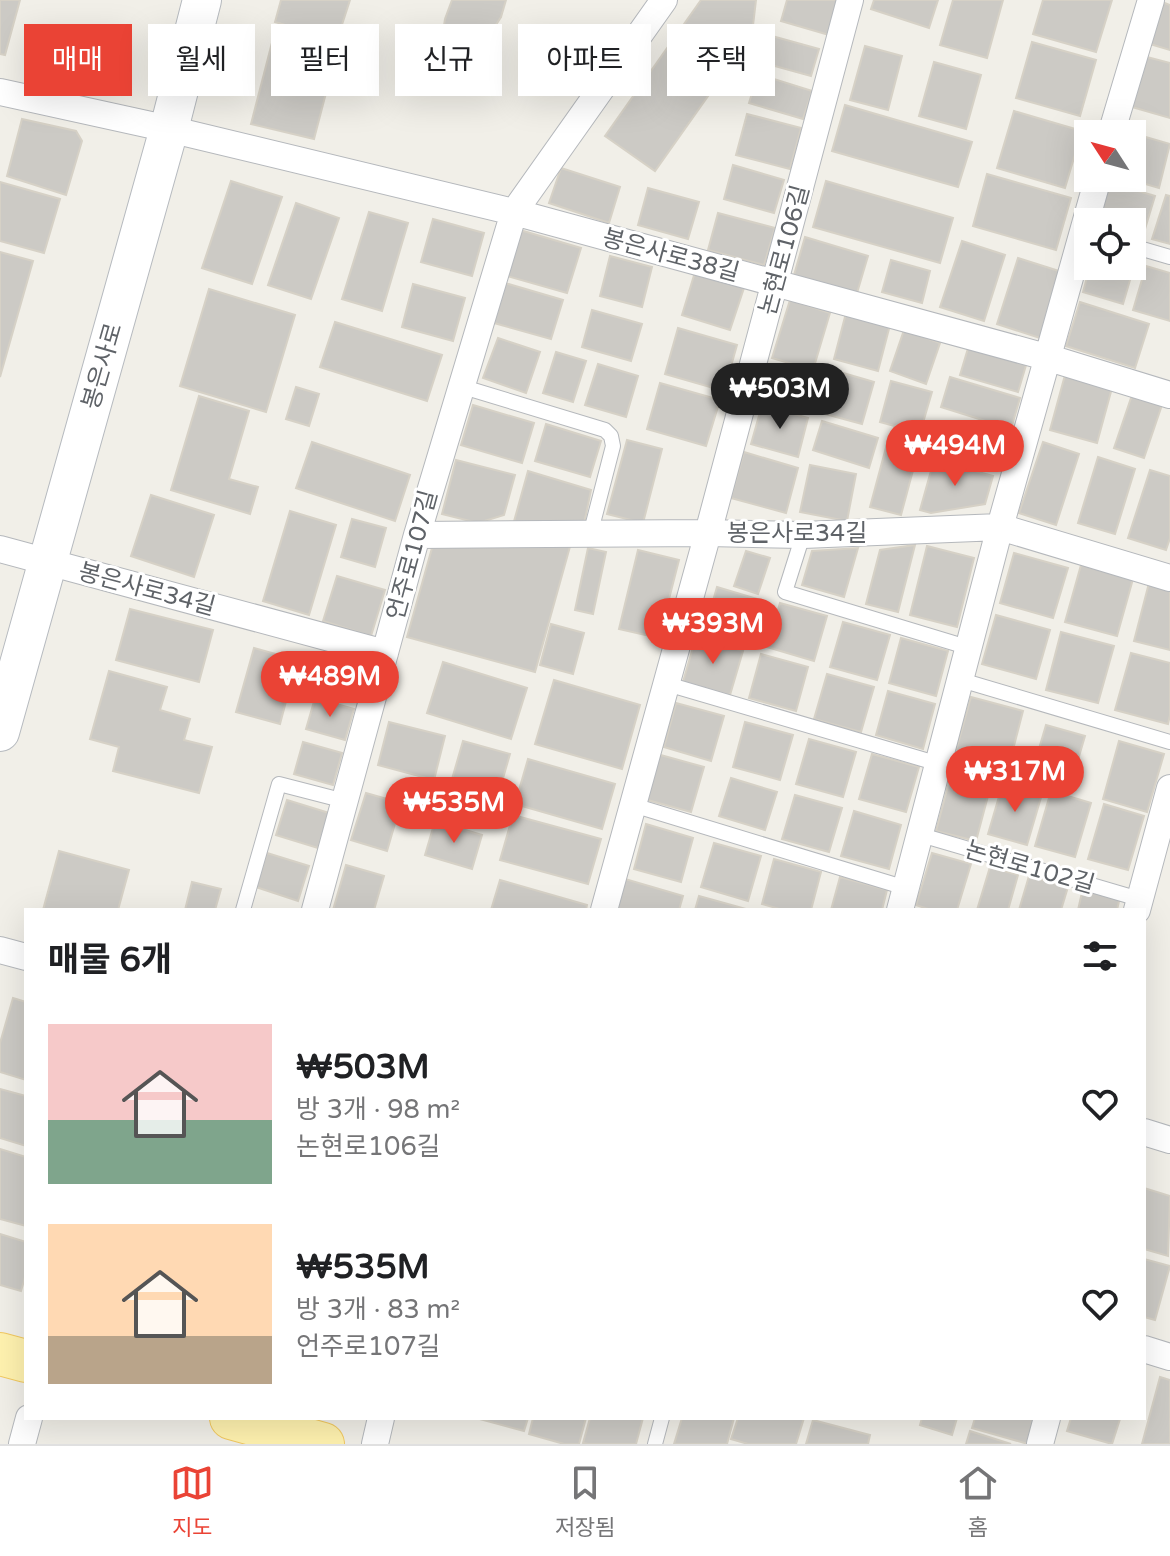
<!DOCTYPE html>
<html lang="ko">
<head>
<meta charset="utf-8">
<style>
	:root { --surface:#fff; --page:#f2f2f2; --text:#202124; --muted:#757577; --line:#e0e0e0; --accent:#ea4335 }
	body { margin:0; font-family:"Varela Round","Noto Sans KR",sans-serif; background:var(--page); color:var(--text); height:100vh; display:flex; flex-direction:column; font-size:30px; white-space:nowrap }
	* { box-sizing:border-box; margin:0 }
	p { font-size:26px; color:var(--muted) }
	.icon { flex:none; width:44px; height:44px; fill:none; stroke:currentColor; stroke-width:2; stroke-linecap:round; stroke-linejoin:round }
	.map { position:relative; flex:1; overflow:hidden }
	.panel { position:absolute; left:24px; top:908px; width:1122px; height:512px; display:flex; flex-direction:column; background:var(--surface); border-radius:0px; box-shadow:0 8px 32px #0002 }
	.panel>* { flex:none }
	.top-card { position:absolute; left:24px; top:24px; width:1122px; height:72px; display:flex; gap:16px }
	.needle { width:52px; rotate:306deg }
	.tools { position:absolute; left:1074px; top:120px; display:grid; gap:16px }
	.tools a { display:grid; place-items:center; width:72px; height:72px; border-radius:0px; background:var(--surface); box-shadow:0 8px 32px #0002; font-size:40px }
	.price { position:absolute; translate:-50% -68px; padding:0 18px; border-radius:28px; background:var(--accent); color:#fff; font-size:26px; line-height:52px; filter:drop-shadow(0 2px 4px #0008) }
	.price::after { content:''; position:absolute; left:50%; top:48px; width:24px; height:18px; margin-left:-12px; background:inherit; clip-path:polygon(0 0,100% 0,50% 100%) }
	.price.active { background:#222; color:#fff }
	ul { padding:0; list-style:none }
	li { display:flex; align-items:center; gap:24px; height:200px; padding:0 24px }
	li span { display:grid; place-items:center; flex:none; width:224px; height:160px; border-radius:0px; color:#555 }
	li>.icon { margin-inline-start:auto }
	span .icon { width:96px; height:96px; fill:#fffc; stroke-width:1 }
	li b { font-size:34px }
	h2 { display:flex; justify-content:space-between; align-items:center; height:96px; padding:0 24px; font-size:34px }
	.chip { padding:0 28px; border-radius:0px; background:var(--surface); box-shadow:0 8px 32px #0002; font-size:28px; line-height:72px }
	.chip.active { background:var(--accent); color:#fff }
	.tabs { display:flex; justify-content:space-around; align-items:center; height:112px; border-top:2px solid var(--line); background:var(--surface); font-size:22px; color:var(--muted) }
	.tabs a { display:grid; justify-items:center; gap:4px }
	.tabs .active { color:var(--accent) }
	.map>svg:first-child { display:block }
	.building { fill:#cccac5; stroke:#d6d1c6; stroke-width:2 }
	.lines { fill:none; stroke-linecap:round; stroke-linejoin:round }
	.lane-casing { stroke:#b5b8bc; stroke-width:16 }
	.street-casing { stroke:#b5b8bc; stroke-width:28 }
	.secondary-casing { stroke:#b6babf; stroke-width:40 }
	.primary-casing { stroke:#f2c960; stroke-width:44 }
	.lane { stroke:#fff; stroke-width:14 }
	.street { stroke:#fff; stroke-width:26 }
	.secondary { stroke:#fff; stroke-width:38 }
	.primary { stroke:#fff2af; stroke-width:42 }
	.labels { text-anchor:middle; stroke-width:6; stroke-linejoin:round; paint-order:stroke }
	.street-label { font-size:24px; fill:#5f6368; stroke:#fff }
</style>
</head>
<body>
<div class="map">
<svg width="1170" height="1444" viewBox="0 0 1170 1444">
	<rect width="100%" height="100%" fill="#f1efe8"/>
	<path class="building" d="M0,0H20L5,55L0,54Z
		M281,0H350L337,40L275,22Z
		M452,0H506L501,17L460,81L454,84L442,82L436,77L445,19Z
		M701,0H756L752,34L655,171L605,136Z
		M787,0H839L829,35L781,21Z
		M874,0H938L929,28L871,9Z
		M953,0H1003L987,58L940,45Z
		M1043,0H1112L1096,52L1033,34Z
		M1162,2L1170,5V50L1150,44Z
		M275,31L338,47L314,139L251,124Z
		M772,36L819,49L811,76L764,63Z
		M1032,42L1096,60L1080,116L1016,98Z
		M865,46L902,56L888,110L850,100Z
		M1147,57L1170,63V118L1132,107Z
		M934,62L981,75L966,129L919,116Z
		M758,74L812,91L803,119L749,103Z
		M845,105L972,142L958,187L832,151Z
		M1014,111L1082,131L1065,188L997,168Z
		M747,114L801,128L790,169L736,155Z
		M22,119L76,131L82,141L66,195L7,176Z
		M1125,131L1170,144L1159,188L1125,178H1132V134H1125Z
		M733,165L784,180L774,213L724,199Z
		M561,168L620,187L609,223L549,203Z
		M987,174L1071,198L1056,250L973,226Z
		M231,181L282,197L252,284L202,268Z
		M826,181L953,218L940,263L813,227Z
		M0,182L60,199L44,253L0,241Z
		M1108,182L1155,196L1142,239L1132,236V222H1096Z
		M648,188L699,202L688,239L638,225Z
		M1166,195L1170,196V244L1152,239Z
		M296,203L339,218L311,299L268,285Z
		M369,212L408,223L382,311L342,299Z
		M718,213L775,228L764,265L708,250Z
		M433,219L484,233L472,276L421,262Z
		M520,230L581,248L567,293L507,276Z
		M805,237L868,256L857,293L794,275Z
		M962,241L1005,255L984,321L940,307Z
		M0,252L33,261L0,377Z
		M610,256L652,267L642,307L600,296Z
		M1018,258L1062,272L1040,338L997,324Z
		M891,260L930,271L922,303L882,292Z
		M1132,262L1135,263L1123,304L1083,292L1090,266H1132Z
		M1146,266L1170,273V321L1133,310Z
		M695,272L744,288L730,330L682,315Z
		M505,283L563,300L551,339L494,323Z
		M413,284L465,298L453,341L402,327Z
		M209,289L295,315L266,412L180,386Z
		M790,300L830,313L813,370L772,358Z
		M1080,302L1149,324L1135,368L1066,346Z
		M592,310L642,324L631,361L582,347Z
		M846,313L890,325L878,371L834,359Z
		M335,322L442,355L427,401L320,367Z
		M678,328L737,345L724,391L665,374Z
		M904,330L940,343L926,384L890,371Z
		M498,338L540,352L526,393L483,378Z
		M969,345L1027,362L1018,392L960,375Z
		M556,352L586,361L573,402L543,393Z
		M598,364L638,376L626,417L585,405Z
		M826,368L874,382L862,424L814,411Z
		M765,370L806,382L799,409L757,398Z
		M1065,375L1112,388L1097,443L1050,430Z
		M950,377L1020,398L1011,429L941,407Z
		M891,381L932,392L920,433L880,422Z
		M660,383L720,400L706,446L647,429Z
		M296,387L319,394L309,426L286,419Z
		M1132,395L1162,405L1144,458L1114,448Z
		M199,396L249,411L229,479L258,487L250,514L171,490Z
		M473,405L534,423L522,463L461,445Z
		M762,405L808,418L798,457L751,444Z
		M822,421L878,438L869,468L813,450Z
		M953,423L1011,440L1002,471L944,453Z
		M546,424L601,441L590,477L535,461Z
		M627,440L662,449L643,523L607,514Z
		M888,440L919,448L901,515L870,507Z
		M312,442L410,475L395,521L296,488Z
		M1043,442L1079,454L1056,525L1019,513Z
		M744,452L798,468L786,513L731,498Z
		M1098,457L1135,469L1115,534L1078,523Z
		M456,460L515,475L504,515L478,523L442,514Z
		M934,460L993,476L985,504L931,513L920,510Z
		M810,465L856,474L847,521L800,512Z
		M1150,470L1170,476V538L1166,550L1128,538Z
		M528,471L591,490L584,524L513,525Z
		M151,495L214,515L194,577L131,556Z
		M290,511L336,525L309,615L263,601Z
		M352,519L386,528L375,567L341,557Z
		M571,543L535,672L407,637L432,548Z
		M915,545L898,612L866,604L880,550Z
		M927,546L974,558L957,627L910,615Z
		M588,548L606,552L593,614L575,610Z
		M858,548L844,597L802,585L812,551Z
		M638,550L679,560L659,638L619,629Z
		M746,551L770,558L758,594L734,586Z
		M1014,553L1068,568L1053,618L1000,603Z
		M1081,565L1133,579L1117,636L1065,622Z
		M337,576L385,590L371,636L323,621Z
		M1149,583L1170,589V650L1134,641Z
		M717,587L764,601L751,645L704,632Z
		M780,603L827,616L814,661L767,647Z
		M130,609L213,630L199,682L116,660Z
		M996,615L1050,630L1036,679L982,664Z
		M843,622L890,635L877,680L830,667Z
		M551,624L584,633L573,674L540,665Z
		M1061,632L1114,646L1098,703L1046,690Z
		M696,637L743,651L730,695L683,682Z
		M901,638L948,651L936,696L889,683Z
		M254,648L297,660L280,724L236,712Z
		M326,652L364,663L355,695L317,684Z
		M1131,653L1170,663V715L1168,724L1115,710Z
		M761,654L808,667L796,711L749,698Z
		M443,662L527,688L511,739L427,713Z
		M109,671L167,687L160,710L190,719L184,740L212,747L199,793L113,771L119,747L90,739Z
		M827,674L874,687L861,732L814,719Z
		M554,680L640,705L622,769L535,744Z
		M888,691L935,704L923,749L876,735Z
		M971,697L1023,711L1008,769L955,754Z
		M315,698L354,709L345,740L306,729Z
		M676,703L724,716L711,761L664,747Z
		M389,722L445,736L434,780L378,765Z
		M745,722L793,735L780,780L733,767Z
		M1046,725L1085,736L1070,787L1031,776Z
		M809,739L856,752L843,797L796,784Z
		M463,741L510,754L497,799L450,786Z
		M1119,741L1164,754L1147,812L1103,799Z
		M303,742L342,753L333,785L294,774Z
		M657,754L704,767L691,812L644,799Z
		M872,754L919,767L906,812L859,799Z
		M528,759L615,784L602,829L515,804Z
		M952,771L992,781L976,841L936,831Z
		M731,778L777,792L765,830L719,816Z
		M1003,783L1042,794L1027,845L988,834Z
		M1051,791L1091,803L1075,857L1035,846Z
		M366,793L401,803L387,851L351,840Z
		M795,795L842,808L829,852L782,839Z
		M287,800L329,813L318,848L276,835Z
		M1104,804L1144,816L1128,870L1088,859Z
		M854,811L901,825L889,869L841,856Z
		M513,815L601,839L588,884L500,860Z
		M435,821L482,835L472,869L425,855Z
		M646,824L693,838L681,882L634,869Z
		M714,843L761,856L748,901L701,887Z
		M59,851L129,870L118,910H43Z
		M267,853L309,866L298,901L256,887Z
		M932,853L971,864L957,910H931L916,905Z
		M774,859L821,872L811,910H783L762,904Z
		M346,865L384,876L374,910H333Z
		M990,867L1018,875L1008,910H977Z
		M1029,876L1068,887L1061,910H1019Z
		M840,877L887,890L882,910H831Z
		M625,879L683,896L679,910H616Z
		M500,880L587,905L586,910H491Z
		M192,882L221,889L215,910H185Z
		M1083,888L1120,897L1117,910H1078Z
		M699,896L746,909V910H695Z
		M13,998L26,1002V1080L0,1072V1043Z
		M0,1089L26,1096V1146L0,1138Z
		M0,1149L26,1157V1226L0,1219Z
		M1144,1188L1170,1196L1168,1256L1144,1249Z
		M0,1234L26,1242V1274L21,1291L0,1285Z
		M1144,1259L1170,1266L1155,1320L1144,1317Z
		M1160,1377L1170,1380V1444H1142Z
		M476,1418H528L524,1431Z
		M533,1418H586L579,1444H564L529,1434Z
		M590,1418H643L636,1444H588L583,1443Z
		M682,1418H734L727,1444H674Z
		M738,1418H804L796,1444H748L731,1439Z
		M922,1418H957L952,1435L920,1425Z
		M975,1418H1036L1028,1444L972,1428Z
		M1071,1418L1120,1419L1112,1444L1067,1431Z
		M813,1420L870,1435L868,1444H806Z
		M970,1431L1011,1444H966Z"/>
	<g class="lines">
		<defs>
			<path id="lane" d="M1132,246L1170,257
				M460,386L605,430L611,436L613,446L590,535
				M803,535L785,592L970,648
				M961,680L1170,742
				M667,684L939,764
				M633,805L906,888
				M921,835L1139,899
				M243,910L279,784L345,801
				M655,1444L662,1418"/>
			<path id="street" d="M0,92L169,129L514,212L1046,357L1170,395
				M1111,134L1151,0
				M417,535L708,533L803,535L1000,527L1170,578
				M0,549L385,653
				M315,910L417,535L514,212L664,0
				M604,910L708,533L850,0
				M900,910L1000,527L1098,178
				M1137,910L1170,788
				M0,950L26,957
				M1144,1132L1170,1140
				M1144,1349L1170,1357
				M22,1444L29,1418
				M375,1444L381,1418
				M1040,1444L1047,1418"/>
			<path id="secondary" d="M0,732L169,129L202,0"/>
			<path id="primary" d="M0,1354L26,1361
				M231,1418L323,1444"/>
		</defs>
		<use href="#lane" class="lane-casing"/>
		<use href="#street" class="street-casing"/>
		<use href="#secondary" class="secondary-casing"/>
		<use href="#primary" class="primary-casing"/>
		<use href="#lane" class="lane"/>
		<use href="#street" class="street"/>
		<use href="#secondary" class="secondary"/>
		<use href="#primary" class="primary"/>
	</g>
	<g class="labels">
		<g class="street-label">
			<text transform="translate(784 250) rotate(-75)" y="8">논현로106길</text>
			<text transform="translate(671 255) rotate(15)" y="8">봉은사로38길</text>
			<text transform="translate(102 366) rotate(-74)" y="8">봉은사로</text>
			<text x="797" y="541">봉은사로34길</text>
			<text transform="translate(412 555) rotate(-75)" y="8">언주로107길</text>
			<text transform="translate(147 589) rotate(15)" y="8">봉은사로34길</text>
			<text transform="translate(1030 867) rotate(16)" y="8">논현로102길</text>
		</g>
	</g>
</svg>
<div class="tools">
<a><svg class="needle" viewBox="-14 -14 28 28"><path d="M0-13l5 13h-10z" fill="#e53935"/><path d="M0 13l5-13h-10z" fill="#757577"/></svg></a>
<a><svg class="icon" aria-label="locate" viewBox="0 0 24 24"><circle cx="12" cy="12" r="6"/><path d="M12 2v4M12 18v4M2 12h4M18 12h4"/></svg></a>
</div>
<b class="price active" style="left:780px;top:431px">₩503M</b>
<b class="price" style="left:955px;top:488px">₩494M</b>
<b class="price" style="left:713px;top:666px">₩393M</b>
<b class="price" style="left:330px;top:719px">₩489M</b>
<b class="price" style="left:1015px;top:814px">₩317M</b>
<b class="price" style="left:454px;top:845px">₩535M</b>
<div class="top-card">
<a class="chip active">매매</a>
<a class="chip">월세</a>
<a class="chip">필터</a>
<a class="chip">신규</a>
<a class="chip">아파트</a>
<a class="chip">주택</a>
</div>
<section class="panel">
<h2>매물 6개<svg class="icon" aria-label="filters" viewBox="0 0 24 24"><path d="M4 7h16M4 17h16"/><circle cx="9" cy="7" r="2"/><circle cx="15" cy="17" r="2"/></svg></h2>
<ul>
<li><span style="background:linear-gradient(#f6c9c9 60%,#7fa58c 0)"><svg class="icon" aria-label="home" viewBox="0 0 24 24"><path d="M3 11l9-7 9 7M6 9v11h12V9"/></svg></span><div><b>₩503M</b><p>방 3개 · 98 m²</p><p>논현로106길</p></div><svg class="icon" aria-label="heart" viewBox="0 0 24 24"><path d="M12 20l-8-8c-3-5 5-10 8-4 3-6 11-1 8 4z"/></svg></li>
<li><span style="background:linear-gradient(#ffd9b3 70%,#b9a48a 0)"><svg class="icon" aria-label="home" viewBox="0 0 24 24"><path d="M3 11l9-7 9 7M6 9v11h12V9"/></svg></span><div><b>₩535M</b><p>방 3개 · 83 m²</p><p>언주로107길</p></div><svg class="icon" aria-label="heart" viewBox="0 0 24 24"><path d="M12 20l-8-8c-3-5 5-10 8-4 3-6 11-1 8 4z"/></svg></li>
</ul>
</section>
</div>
<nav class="tabs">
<a class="active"><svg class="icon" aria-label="map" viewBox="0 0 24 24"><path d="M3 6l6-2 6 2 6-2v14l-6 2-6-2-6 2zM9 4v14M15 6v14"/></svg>지도</a>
<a><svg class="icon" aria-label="saved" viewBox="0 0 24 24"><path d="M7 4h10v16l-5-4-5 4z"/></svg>저장됨</a>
<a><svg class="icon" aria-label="home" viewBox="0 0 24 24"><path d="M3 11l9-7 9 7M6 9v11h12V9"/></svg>홈</a>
</nav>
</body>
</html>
